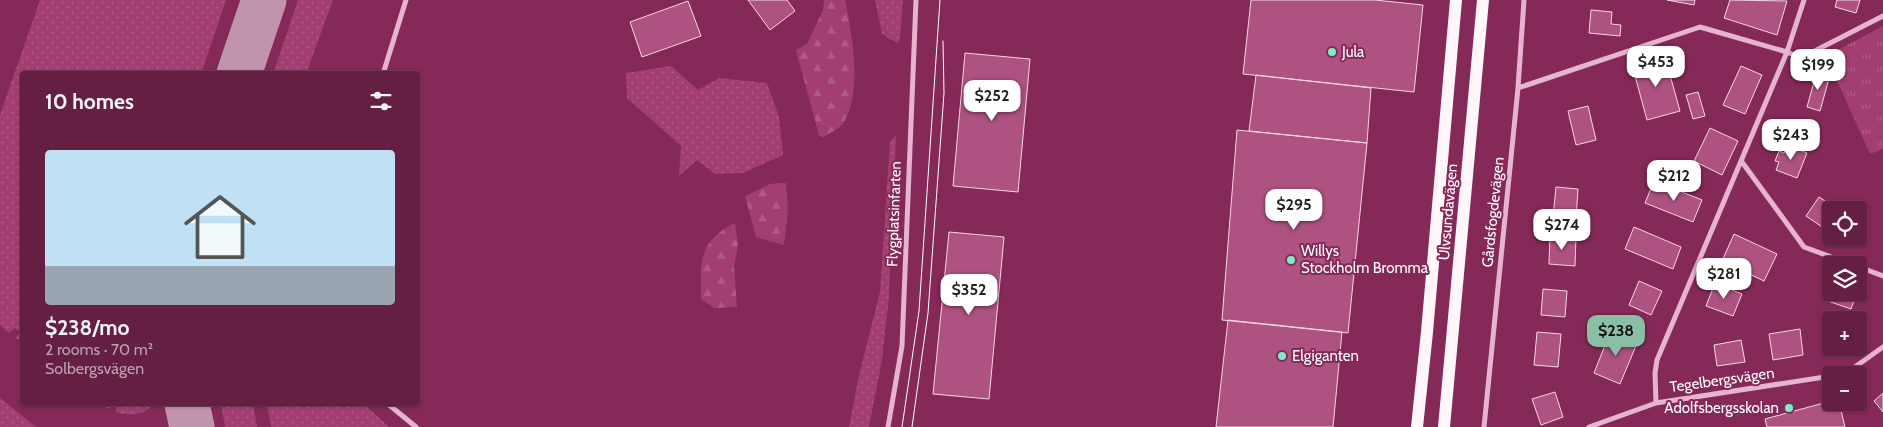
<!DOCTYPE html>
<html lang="en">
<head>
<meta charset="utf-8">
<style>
	:root { --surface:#641f42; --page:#6c2c4d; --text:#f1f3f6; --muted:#bba2b2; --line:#783d5b; --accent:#8abfa5 }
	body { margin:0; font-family:Cabin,sans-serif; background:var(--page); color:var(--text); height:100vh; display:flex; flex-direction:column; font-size:19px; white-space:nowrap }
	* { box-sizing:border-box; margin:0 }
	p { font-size:16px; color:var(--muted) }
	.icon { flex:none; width:28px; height:28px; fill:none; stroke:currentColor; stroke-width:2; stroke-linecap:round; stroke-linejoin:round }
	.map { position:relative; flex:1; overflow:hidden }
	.drawer { position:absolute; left:20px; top:71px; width:400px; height:335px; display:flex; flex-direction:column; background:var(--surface); border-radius:5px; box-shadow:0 1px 4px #0004,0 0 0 1px var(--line) }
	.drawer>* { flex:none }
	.tools { position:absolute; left:1822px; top:201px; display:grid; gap:10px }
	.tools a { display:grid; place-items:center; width:45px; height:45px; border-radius:5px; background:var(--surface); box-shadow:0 1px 4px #0004,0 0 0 1px var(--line); font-size:25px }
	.price { position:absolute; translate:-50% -42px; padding:0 11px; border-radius:10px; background:#fff; color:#222; font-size:16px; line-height:32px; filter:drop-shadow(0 1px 2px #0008) }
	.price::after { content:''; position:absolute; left:50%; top:30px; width:15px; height:11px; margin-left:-8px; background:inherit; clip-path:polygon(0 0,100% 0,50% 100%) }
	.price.on { background:var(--accent); color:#111 }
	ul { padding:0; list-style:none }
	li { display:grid; align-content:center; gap:10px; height:265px; padding:0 25px }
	li span { display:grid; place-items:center; height:155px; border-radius:5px; color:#555 }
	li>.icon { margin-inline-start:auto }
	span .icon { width:90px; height:90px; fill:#fffc; stroke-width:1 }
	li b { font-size:21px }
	h2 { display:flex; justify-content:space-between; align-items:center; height:60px; padding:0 25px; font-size:21px }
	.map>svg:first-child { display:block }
	.grass { fill:url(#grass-dots) }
	.forest { fill:url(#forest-firs) }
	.park { fill:url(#park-tufts) }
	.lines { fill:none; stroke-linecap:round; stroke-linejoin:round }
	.taxiway { stroke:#c294ac; stroke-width:45 }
	.building { fill:#ad5281; stroke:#f6d7e7 }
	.street { stroke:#e7b4cf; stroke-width:5 }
	.primary { stroke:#fef6f9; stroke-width:12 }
	.tram { stroke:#fff; stroke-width:1 }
	.poi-dot { fill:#7beec5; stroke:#852958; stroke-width:2 }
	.labels { text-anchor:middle; stroke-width:4; stroke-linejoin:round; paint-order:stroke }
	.poi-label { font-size:15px; fill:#fff; stroke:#852958; text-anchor:start }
	.street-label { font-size:15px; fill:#fff; stroke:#852958 }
</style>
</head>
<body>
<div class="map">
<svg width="1883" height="427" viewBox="0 0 1883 427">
	<defs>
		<pattern id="grass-dots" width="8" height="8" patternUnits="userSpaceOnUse" patternTransform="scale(1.25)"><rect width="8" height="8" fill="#a23e72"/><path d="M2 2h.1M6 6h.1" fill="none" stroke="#b05b87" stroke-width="1.8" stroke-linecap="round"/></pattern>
		<pattern id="forest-firs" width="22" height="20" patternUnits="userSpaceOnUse" patternTransform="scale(1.25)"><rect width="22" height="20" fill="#a23e72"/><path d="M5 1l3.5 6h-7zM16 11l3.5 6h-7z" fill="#b05b87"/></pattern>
		<pattern id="park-tufts" width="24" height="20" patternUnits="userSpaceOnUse" patternTransform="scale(1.25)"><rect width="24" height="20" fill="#a23e72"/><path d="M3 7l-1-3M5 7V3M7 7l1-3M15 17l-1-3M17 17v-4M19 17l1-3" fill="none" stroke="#b05b87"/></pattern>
	</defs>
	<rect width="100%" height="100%" fill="#852958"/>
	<path class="grass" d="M40,0H226L201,74H22V342L16,338L20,332L15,328L9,333L0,325V115Z
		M298,0H333L306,74H273Z
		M875,0H903L900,40L897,43L882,34Z
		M671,66L698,90L719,78L767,83L779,117L783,155L743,173L715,174L697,160L679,176L681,146L627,98L626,73Z
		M896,135L889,296L882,360L869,427H849L859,375L880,292L890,142Z
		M0,398L36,427H0Z
		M103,404H154C143,416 131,416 115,412L117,407L114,405L109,409Z
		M221,404H253L257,427H225Z
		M267,404H364L389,427H271Z"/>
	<path class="forest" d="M824,0H845C852,35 863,89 844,122C841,128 829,133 823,138L819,135L796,50L807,44L823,10Z
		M786,183L788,210L784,245L756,237L745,196L770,184Z
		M735,223L738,245L734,266L737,307L714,308L701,299C700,262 698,241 735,223Z"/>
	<path class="park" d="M1883,26V149L1870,154L1826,56Z"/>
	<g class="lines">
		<path class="taxiway" d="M239,74L264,0
			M187,404L192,427"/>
	</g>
	<path class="building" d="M748,0H787L795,11L770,30Z
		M1251,0H1375L1423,5L1414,92L1243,74Z
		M1667,0H1695L1694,5Z
		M1730,0L1787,1L1777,35L1724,18Z
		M1837,0H1860L1856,13L1835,7Z
		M688,1L701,36L642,57L630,22Z
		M1591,10L1612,12L1611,24L1621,25L1620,36L1589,33Z
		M965,53L1030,59L1018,192L953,186Z
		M1665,57L1680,111L1647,120L1632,65Z
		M1741,66L1762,75L1745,114L1723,105Z
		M1817,71L1830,75L1820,111L1807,107Z
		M1256,75L1371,88L1367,143L1249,131Z
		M1698,92L1705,116L1693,119L1686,95Z
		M1588,106L1596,140L1576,145L1568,111Z
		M1710,128L1738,141L1722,175L1694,161Z
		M1237,130L1367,143L1348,333L1222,320Z
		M1788,145L1807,153L1797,178L1776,170L1779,162L1775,161L1779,151L1784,153Z
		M1654,181L1702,200L1693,222L1645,203Z
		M1556,187L1578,189L1576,219L1553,217Z
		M1819,197L1839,210H1831V233L1806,216Z
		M1634,227L1681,247L1673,269L1625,249Z
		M949,232L1004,237L989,399L933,394Z
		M1734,234L1777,254L1764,281L1722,261Z
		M1550,235L1576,237L1575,266L1549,264Z
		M1639,281L1662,291L1651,315L1629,305Z
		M1831,282V292H1857L1851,309L1825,300Z
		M1715,283L1742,294L1733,316L1706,306Z
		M1543,289L1567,291L1565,317L1541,315Z
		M1228,320L1342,332L1333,427H1216Z
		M1800,329L1803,355L1773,360L1769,334Z
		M1611,330L1638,341L1620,384L1594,373Z
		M1537,332L1561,334L1558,367L1534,365Z
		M1741,340L1745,362L1717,366L1714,345Z
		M1555,392L1563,417L1541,425L1532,399Z
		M1883,393V412L1874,401Z
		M1831,401L1839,402L1845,427H1767L1765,419Z"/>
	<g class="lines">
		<path class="street" d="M383,74L406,0
			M1518,88L1700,27L1787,52L1801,58L1883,16
			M1742,162L1804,247L1853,265
			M1859,267L1883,276
			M1840,375L1845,374L1883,347
			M1656,403L1655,373L1657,360L1787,52L1804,0
			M388,404L416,427
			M888,427L902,346L916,0
			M1484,427L1518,88L1524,0
			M1589,427L1656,403L1831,376"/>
		<path class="primary" d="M1417,427L1427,332L1456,0
			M1444,427L1483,0"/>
		<path class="tram" d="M902,427L919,311L940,0
			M912,427L928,313L944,93L943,41"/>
	</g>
	<g class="poi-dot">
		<circle cx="1332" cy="52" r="5"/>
		<circle cx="1291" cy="260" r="5"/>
		<circle cx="1282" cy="356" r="5"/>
		<circle cx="1789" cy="408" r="5"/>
	</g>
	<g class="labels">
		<g class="poi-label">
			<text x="1342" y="57">Jula</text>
			<text x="1301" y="256">Willys<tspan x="1301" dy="17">Stockholm Bromma</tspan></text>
			<text x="1292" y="361">Elgiganten</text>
			<text x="1779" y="413" text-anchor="end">Adolfsbergsskolan</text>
		</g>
		<g class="street-label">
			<text transform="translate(1448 212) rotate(-85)" y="5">Ulvsundavägen</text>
			<text transform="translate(1493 212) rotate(-84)" y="5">Gårdsfogdevägen</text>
			<text transform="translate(894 214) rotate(-88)" y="5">Flygplatsinfarten</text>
			<text transform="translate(1722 380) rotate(-8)" y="5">Tegelbergsvägen</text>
		</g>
	</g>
</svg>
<div class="tools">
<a><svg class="icon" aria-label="locate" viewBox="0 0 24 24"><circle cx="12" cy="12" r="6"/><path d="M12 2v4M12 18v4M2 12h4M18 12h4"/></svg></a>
<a><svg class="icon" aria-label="layers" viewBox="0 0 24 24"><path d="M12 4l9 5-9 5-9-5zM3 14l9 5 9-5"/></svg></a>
<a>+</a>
<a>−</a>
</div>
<b class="price" style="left:1656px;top:88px">$453</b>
<b class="price" style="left:1818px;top:91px">$199</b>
<b class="price" style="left:992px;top:122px">$252</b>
<b class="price" style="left:1791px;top:161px">$243</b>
<b class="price" style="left:1674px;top:202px">$212</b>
<b class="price" style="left:1294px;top:231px">$295</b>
<b class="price" style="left:1562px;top:251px">$274</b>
<b class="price" style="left:1724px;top:300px">$281</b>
<b class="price" style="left:969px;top:316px">$352</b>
<b class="price on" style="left:1616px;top:357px">$238</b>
<section class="drawer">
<h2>10 homes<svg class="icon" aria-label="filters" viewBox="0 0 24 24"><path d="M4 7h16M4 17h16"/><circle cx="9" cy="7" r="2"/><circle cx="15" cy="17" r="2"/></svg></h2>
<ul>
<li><span style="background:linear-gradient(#bfe0f5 75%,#9aa5b1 0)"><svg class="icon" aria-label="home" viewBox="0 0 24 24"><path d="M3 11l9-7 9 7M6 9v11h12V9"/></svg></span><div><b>$238/mo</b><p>2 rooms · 70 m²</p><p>Solbergsvägen</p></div></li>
</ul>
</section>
</div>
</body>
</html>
